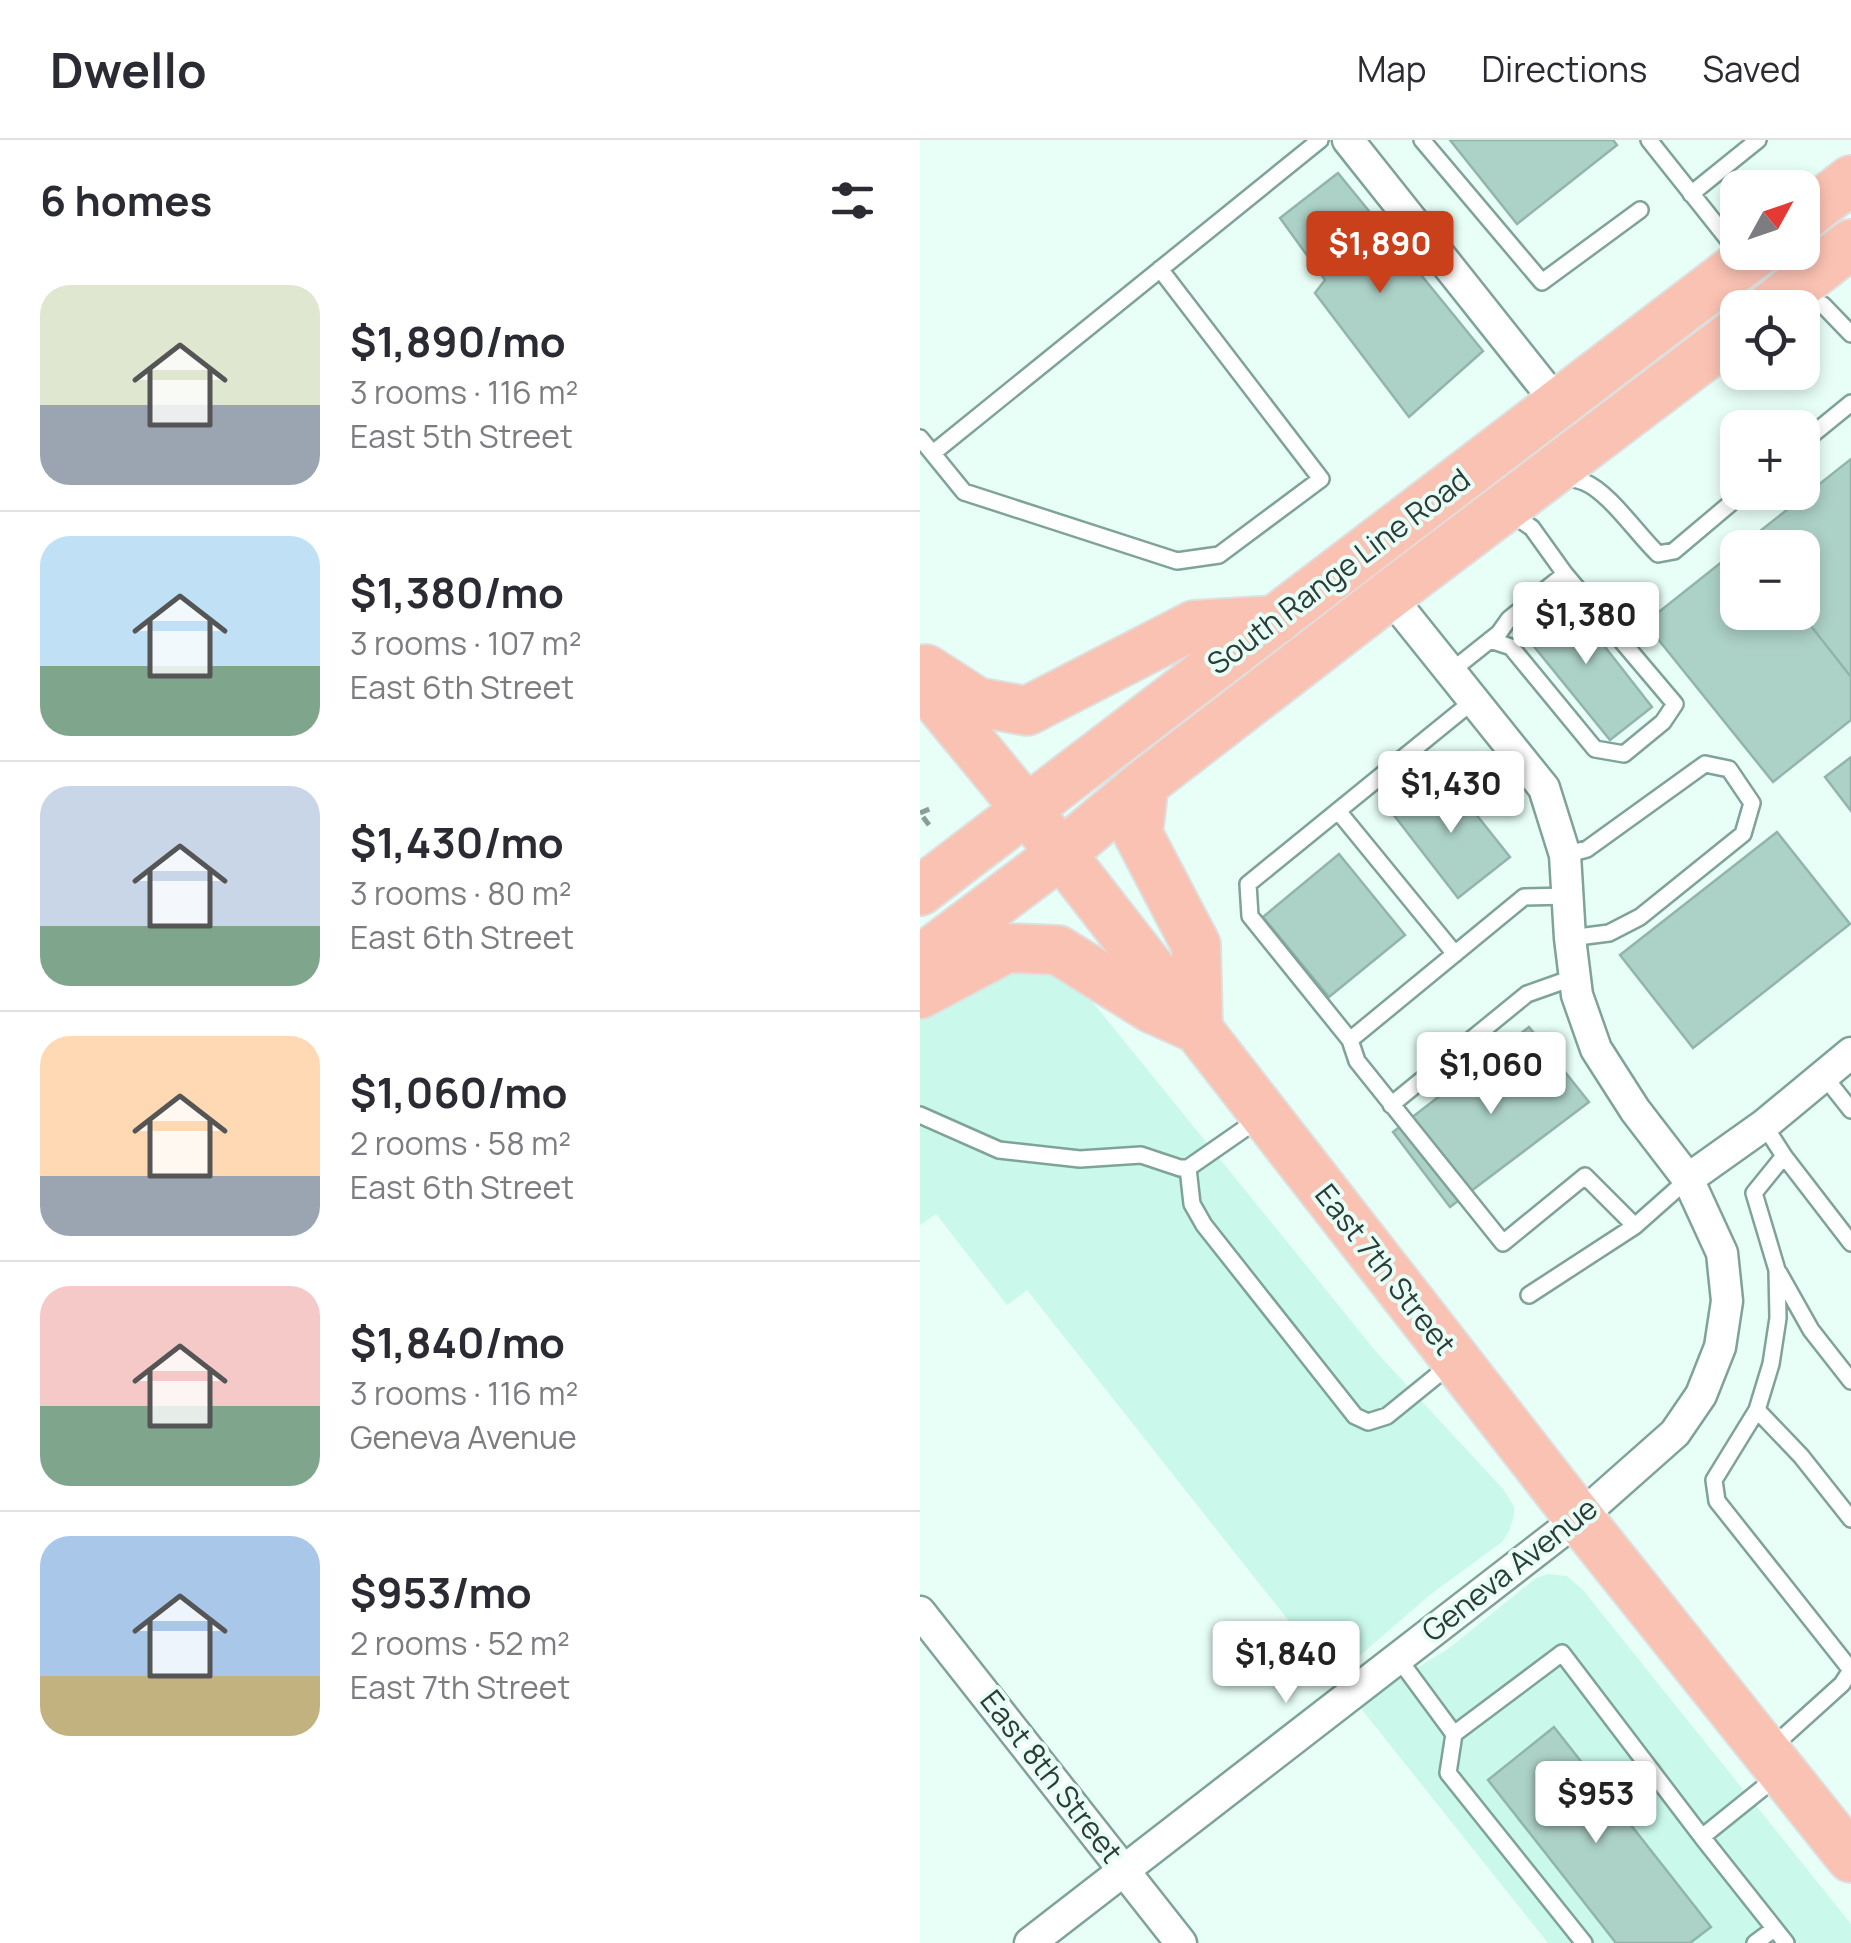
<!DOCTYPE html>
<html lang="en">
<head>
<meta charset="utf-8">
<style>
	:root { --surface:#fff; --page:#f7f7f7; --text:#2b2b33; --muted:#7c7c81; --line:#e1e1e2; --accent:#c9401a }
	body { margin:0; font-family:Manrope,sans-serif; background:var(--page); color:var(--text); height:100vh; display:flex; flex-direction:column; font-size:38px; white-space:nowrap }
	* { box-sizing:border-box; margin:0 }
	p { font-size:32px; color:var(--muted) }
	.icon { flex:none; width:55px; height:55px; fill:none; stroke:currentColor; stroke-width:2; stroke-linecap:round; stroke-linejoin:round }
	.map { position:relative; flex:1; overflow:hidden }
	.panel { display:flex; flex-direction:column; background:var(--surface); width:920px }
	.panel>* { flex:none }
	.needle { width:65px; rotate:50deg }
	.tools { position:absolute; left:800px; top:30px; display:grid; gap:20px }
	.tools a { display:grid; place-items:center; width:100px; height:100px; border-radius:20px; background:var(--surface); box-shadow:0 5px 15px #0003; font-size:50px }
	.price { position:absolute; translate:-50% -85px; padding:0 22px; border-radius:10px; background:#fff; color:#222; font-size:32px; line-height:65px; filter:drop-shadow(0 2px 5px #0008) }
	.price::after { content:''; position:absolute; left:50%; top:60px; width:30px; height:22px; margin-left:-15px; background:inherit; clip-path:polygon(0 0,100% 0,50% 100%) }
	.price.selected { background:var(--accent); color:#fff }
	ul { padding:0; list-style:none }
	li { display:flex; align-items:center; gap:30px; height:250px; padding:0 40px }
	li+li { border-top:2px solid var(--line) }
	li span { display:grid; place-items:center; flex:none; width:280px; height:200px; border-radius:30px; color:#555 }
	li>.icon { margin-inline-start:auto }
	span .icon { width:120px; height:120px; fill:#fffc; stroke-width:1 }
	li b { font-size:42px }
	h2 { display:flex; justify-content:space-between; align-items:center; height:120px; padding:0 40px; font-size:42px }
	header { display:flex; align-items:center; gap:60px; box-sizing:border-box; height:140px; padding:0 50px; background:var(--surface); border-bottom:2px solid var(--line) }
	header strong { font-size:48px }
	nav { display:flex; gap:55px; margin-inline-start:auto; font-size:35px }
	main { display:flex; flex:1; min-height:0 }
	.map>svg:first-child { display:block }
	.built { fill:#caf9ec }
	.building { fill:#acd1c7; stroke:#91b5ab; stroke-width:2.5 }
	.lines { fill:none; stroke-linecap:round; stroke-linejoin:round }
	.service-casing { stroke:#7fa299; stroke-width:20 }
	.minor-casing { stroke:#7fa299; stroke-width:35 }
	.primary-casing { stroke:#dee0df; stroke-width:52 }
	.path { stroke:#8b9d98; stroke-width:5; stroke-dasharray:10 5; stroke-linecap:butt }
	.service { stroke:#fff; stroke-width:15 }
	.minor { stroke:#fff; stroke-width:30 }
	.primary { stroke:#fac2b3; stroke-width:48 }
	.labels { text-anchor:middle; stroke-width:8; stroke-linejoin:round; paint-order:stroke }
	.street-label { font-size:30px; fill:#2e3c38; stroke:#e8fff8 }
</style>
</head>
<body>
<header>
<strong>Dwello</strong>
<nav><a>Map</a><a>Directions</a><a>Saved</a></nav>
</header>
<main>
<section class="panel">
<h2>6 homes<svg class="icon" aria-label="filters" viewBox="0 0 24 24"><path d="M4 7h16M4 17h16"/><circle cx="9" cy="7" r="2"/><circle cx="15" cy="17" r="2"/></svg></h2>
<ul>
<li><span style="background:linear-gradient(#dfe7d0 60%,#9aa5b1 0)"><svg class="icon" aria-label="home" viewBox="0 0 24 24"><path d="M3 11l9-7 9 7M6 9v11h12V9"/></svg></span><div><b>$1,890/mo</b><p>3 rooms · 116 m²</p><p>East 5th Street</p></div></li>
<li><span style="background:linear-gradient(#bfe0f5 65%,#7fa58c 0)"><svg class="icon" aria-label="home" viewBox="0 0 24 24"><path d="M3 11l9-7 9 7M6 9v11h12V9"/></svg></span><div><b>$1,380/mo</b><p>3 rooms · 107 m²</p><p>East 6th Street</p></div></li>
<li><span style="background:linear-gradient(#c9d6e8 70%,#7fa58c 0)"><svg class="icon" aria-label="home" viewBox="0 0 24 24"><path d="M3 11l9-7 9 7M6 9v11h12V9"/></svg></span><div><b>$1,430/mo</b><p>3 rooms · 80 m²</p><p>East 6th Street</p></div></li>
<li><span style="background:linear-gradient(#ffd9b3 70%,#9aa5b1 0)"><svg class="icon" aria-label="home" viewBox="0 0 24 24"><path d="M3 11l9-7 9 7M6 9v11h12V9"/></svg></span><div><b>$1,060/mo</b><p>2 rooms · 58 m²</p><p>East 6th Street</p></div></li>
<li><span style="background:linear-gradient(#f6c9c9 60%,#7fa58c 0)"><svg class="icon" aria-label="home" viewBox="0 0 24 24"><path d="M3 11l9-7 9 7M6 9v11h12V9"/></svg></span><div><b>$1,840/mo</b><p>3 rooms · 116 m²</p><p>Geneva Avenue</p></div></li>
<li><span style="background:linear-gradient(#a9c7e8 70%,#c2b280 0)"><svg class="icon" aria-label="home" viewBox="0 0 24 24"><path d="M3 11l9-7 9 7M6 9v11h12V9"/></svg></span><div><b>$953/mo</b><p>2 rooms · 52 m²</p><p>East 7th Street</p></div></li>
</ul>
</section>
<div class="map">
<svg width="931" height="1803" viewBox="0 0 931 1803">
	<rect width="100%" height="100%" fill="#e8fff8"/>
	<path class="built" d="M111,822L166,854L458,1214L583,1349L594,1366V1375L589,1391L582,1402L511,1454L414,1538L107,1150L87,1165L16,1074L0,1085V869Z
		M628,1434L647,1436L663,1450L931,1784V1803H628L439,1566L457,1552L528,1509L616,1438Z"/>
	<path class="building" d="M530,0H693L697,5L597,84Z
		M418,33L563,211L489,277L395,153L405,140L360,78Z
		M931,319V537L880,472H882V408H829L825,403Z
		M818,409V472H880L931,537V580L853,642L725,483Z
		M643,453L732,567L690,600L599,488Z
		M931,617V671L905,637Z
		M524,634L590,717L538,758L473,674Z
		M857,692L930,784L773,908L700,815Z
		M419,714L485,795L409,857L343,777Z
		M609,887L669,962L530,1067L473,992Z
		M634,1587L791,1787L770,1803H696L568,1640Z"/>
	<g class="lines">
		<defs>
			<path id="service" d="M502,0L622,142L720,70
				M729,0L818,112
				M771,54L838,0
				M878,155L903,165L931,194
				M0,298L44,352L257,421L299,415L401,339L240,129
				M882,303L931,263
				M13,313L400,0
				M640,336C648,338 657,339 664,342C689,352 717,394 738,414L754,411L824,352
				M588,371L612,388L645,434
				M530,532L579,493L589,479L645,434L755,564L743,582L704,614L675,609L591,507L570,500
				M553,561L328,744L330,776L430,900L604,757L648,756
				M418,671L535,814
				M645,715L667,709L785,624L809,629L832,663L823,694L720,777L689,793L650,798
				M430,900L437,921L583,1103L665,1036L715,1086
				M904,936L931,970
				M471,965L607,854L655,837
				M0,975L79,1010L160,1019L221,1015L260,1028H268L340,978
				M844,985L864,1016L834,1053L857,1130L858,1178L851,1224L837,1270L794,1340L797,1361L931,1530L922,1544L850,1609
				M864,1016L931,1103
				M268,1028L272,1064L284,1085L435,1276L448,1282L467,1276L531,1224
				M859,1133L891,1190L931,1241
				M609,1155L715,1086L768,1039
				M837,1270L881,1316L931,1379
				M478,1518L534,1594L642,1513L782,1697L859,1635
				M534,1594L528,1633L664,1803
				M782,1697L866,1803
				M835,1803L854,1789"/>
			<path id="minor" d="M428,0L638,264
				M768,1039L844,985L931,913
				M0,1472L261,1803
				M110,1803L659,1378L755,1293L781,1255L800,1207L807,1161L802,1113L768,1039L715,970L676,909L657,855L650,798L645,715L624,648L469,455"/>
			<path id="primary" d="M882,78L931,40
				M849,168L931,104
				M6,529L57,562L107,571L274,485L356,480
				M0,540L107,670L659,1378L931,1718
				M0,751L837,112
				M0,820L141,714L224,644L469,455L818,191
				M0,854L87,808L138,810L231,868L278,889L276,805L218,694L224,644"/>
		</defs>
		<use href="#service" class="service-casing"/>
		<use href="#minor" class="minor-casing"/>
		<use href="#primary" class="primary-casing"/>
		<path class="path" d="M9,685L0,673L12,668"/>
		<use href="#service" class="service"/>
		<use href="#minor" class="minor"/>
		<use href="#primary" class="primary"/>
	</g>
	<g class="labels">
		<g class="street-label">
			<text transform="translate(419 432) rotate(-37)" y="10">South Range Line Road</text>
			<text transform="translate(465 1130) rotate(52)" y="10">East 7th Street</text>
			<text transform="translate(590 1430) rotate(-38)" y="10">Geneva Avenue</text>
			<text transform="translate(131 1637) rotate(52)" y="10">East 8th Street</text>
		</g>
	</g>
</svg>
<div class="tools">
<a><svg class="needle" viewBox="-14 -14 28 28"><path d="M0-13l5 13h-10z" fill="#e53935"/><path d="M0 13l5-13h-10z" fill="#7c7c81"/></svg></a>
<a><svg class="icon" aria-label="locate" viewBox="0 0 24 24"><circle cx="12" cy="12" r="6"/><path d="M12 2v4M12 18v4M2 12h4M18 12h4"/></svg></a>
<a>+</a>
<a>−</a>
</div>
<b class="price selected" style="left:460px;top:156px">$1,890</b>
<b class="price" style="left:666px;top:527px">$1,380</b>
<b class="price" style="left:531px;top:696px">$1,430</b>
<b class="price" style="left:571px;top:977px">$1,060</b>
<b class="price" style="left:366px;top:1566px">$1,840</b>
<b class="price" style="left:676px;top:1706px">$953</b>
</div>
</main>
</body>
</html>
